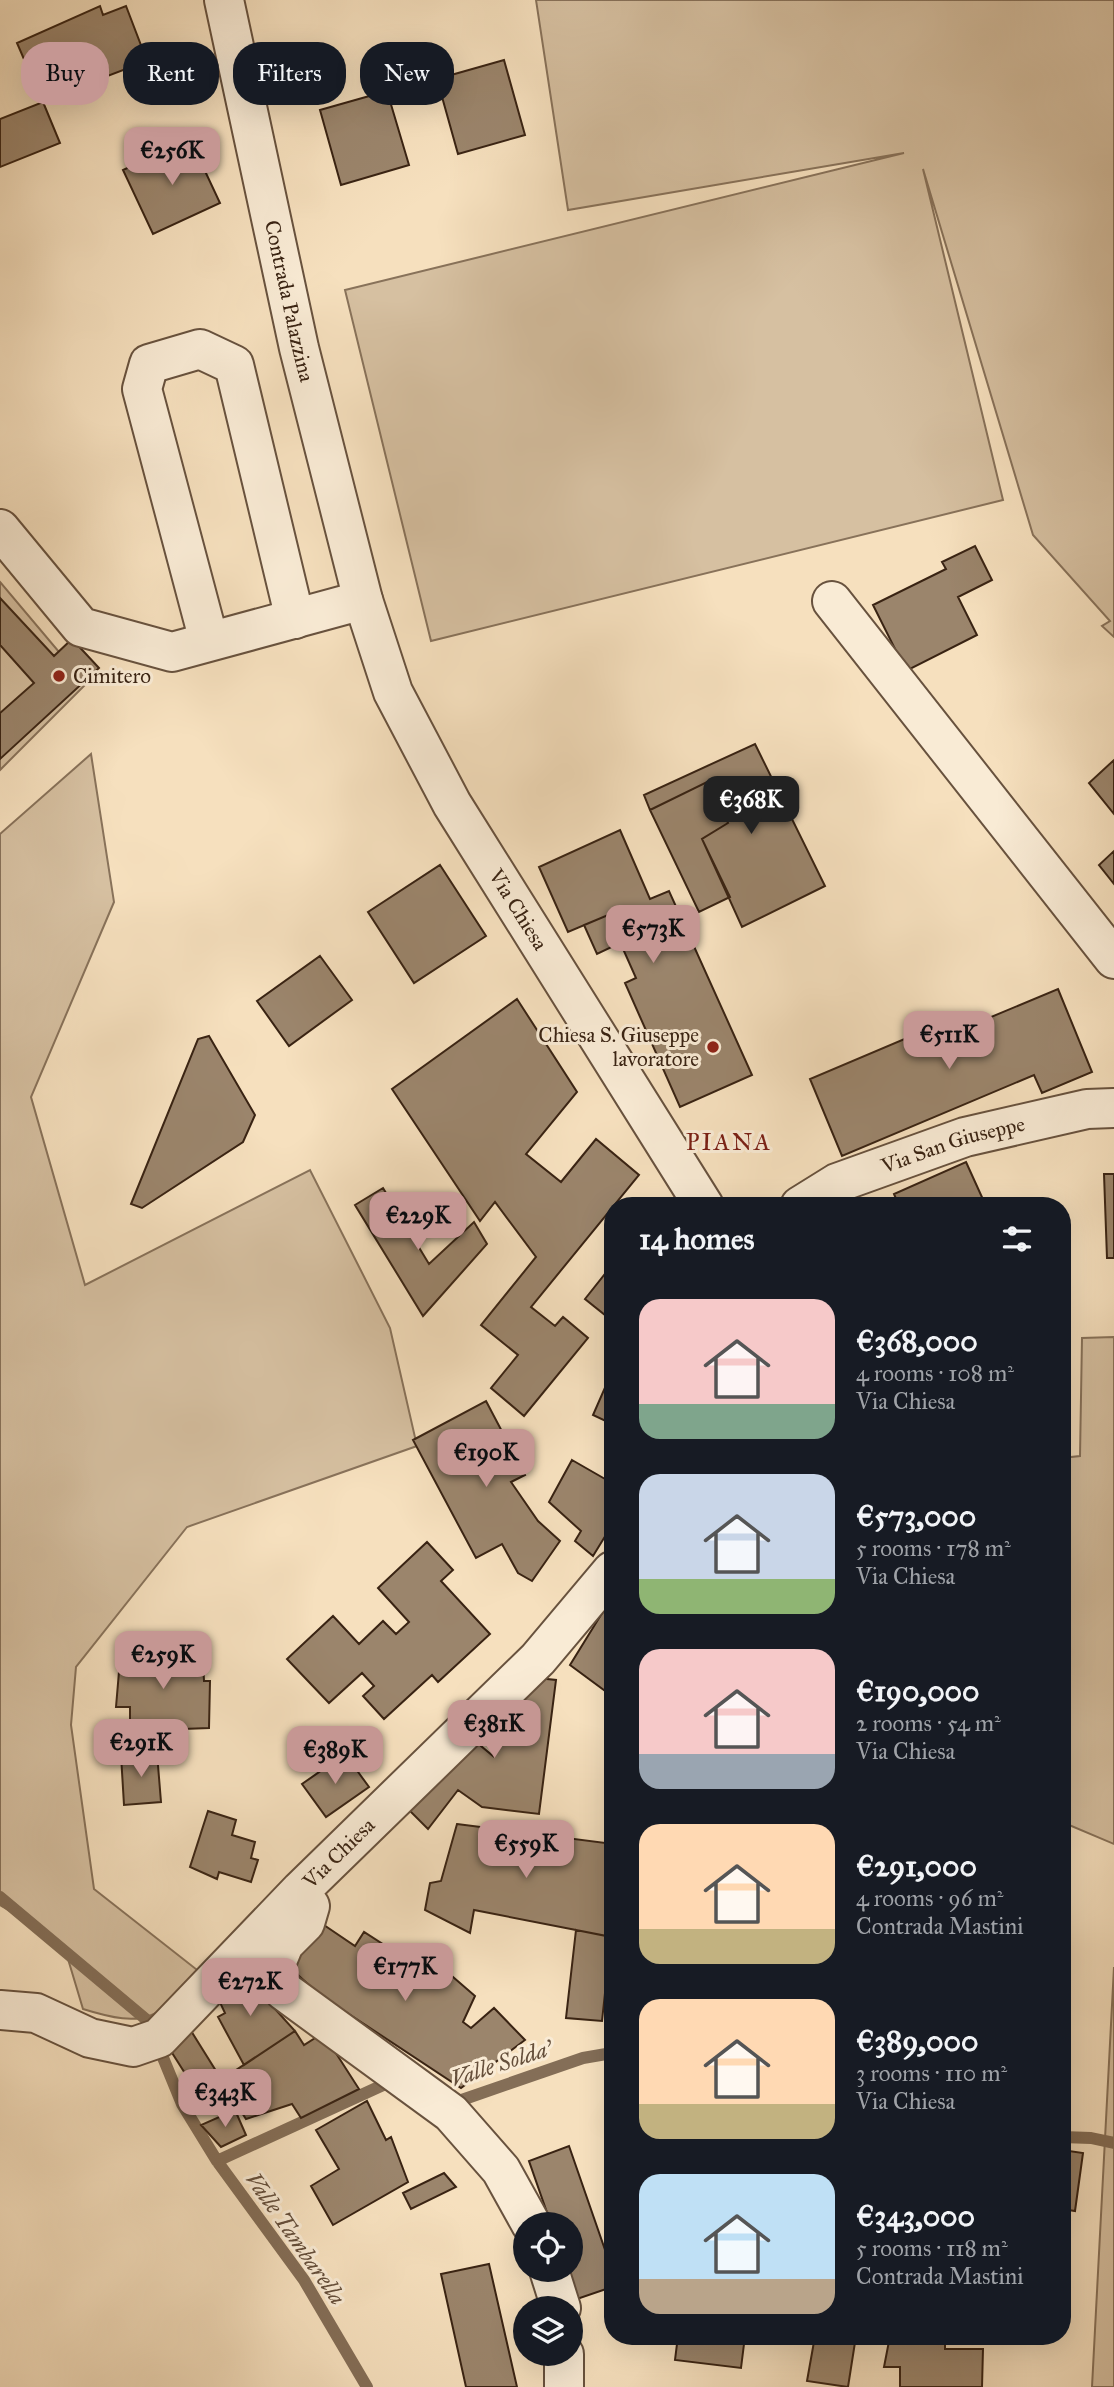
<!DOCTYPE html>
<html lang="en">
<head>
<meta charset="utf-8">
<style>
	:root { --surface:#171b24; --page:#20242c; --text:#f1f3f6; --muted:#9ea1a6; --accent:#c59692 }
	body { margin:0; font-family:"IM FELL Great Primer",serif; background:var(--page); color:var(--text); height:100vh; display:flex; flex-direction:column; font-size:26px; white-space:nowrap }
	* { box-sizing:border-box; margin:0 }
	p { font-size:23px; color:var(--muted) }
	.icon { flex:none; width:38px; height:38px; fill:none; stroke:currentColor; stroke-width:2; stroke-linecap:round; stroke-linejoin:round }
	.map { position:relative; flex:1; overflow:hidden }
	.side { position:absolute; left:604px; top:1197px; width:467px; height:1148px; display:flex; flex-direction:column; background:var(--surface); border-radius:28px; box-shadow:0 7px 28px #0002 }
	.side>* { flex:none }
	.guide { position:absolute; left:21px; top:42px; width:478px; height:63px; display:flex; gap:14px }
	.controls { position:absolute; left:513px; top:2212px; display:grid; gap:14px }
	.controls a { display:grid; place-items:center; width:70px; height:70px; border-radius:50%; background:var(--surface); box-shadow:0 7px 28px #0002; font-size:35px }
	.price { position:absolute; translate:-50% -60px; padding:0 16px; border-radius:14px; background:var(--accent); color:#111; font-size:23px; line-height:46px; filter:drop-shadow(0 2px 4px #0008) }
	.price::after { content:''; position:absolute; left:50%; top:42px; width:21px; height:16px; margin-left:-10px; background:inherit; clip-path:polygon(0 0,100% 0,50% 100%) }
	.price.selected { background:#222; color:#fff }
	ul { padding:0; list-style:none }
	li { display:flex; align-items:center; gap:21px; height:175px; padding:0 35px }
	li span { display:grid; place-items:center; flex:none; width:196px; height:140px; border-radius:21px; color:#555 }
	li>.icon { margin-inline-start:auto }
	span .icon { width:84px; height:84px; fill:#fffc; stroke-width:1 }
	li b { font-size:30px }
	h2 { display:flex; justify-content:space-between; align-items:center; height:84px; padding:0 35px; font-size:30px }
	.tag { padding:0 24px; border-radius:28px; background:var(--surface); box-shadow:0 7px 28px #0002; font-size:24px; line-height:63px }
	.tag.selected { background:var(--accent); color:#111 }
	.map>svg:first-child { display:block }
	.green { fill:#d6c0a1; stroke:#88725a; stroke-width:2 }
	.lines { fill:none; stroke-linecap:round; stroke-linejoin:round }
	.stream { stroke:#846e57; stroke-width:12 }
	.building { fill:#9b856c; stroke:#392313; stroke-width:2 }
	.minor-casing { stroke:#68523e; stroke-width:42 }
	.minor { stroke:#f9ebd5; stroke-width:38 }
	.poi-dot { fill:#8f2418; stroke:#f9ebd5; stroke-width:2.5 }
	.labels { text-anchor:middle; stroke-width:6; stroke-linejoin:round; paint-order:stroke }
	.street-label { font-size:21px; fill:#392313; stroke:#f9ebd5 }
	.poi-label { font-size:21px; fill:#392313; stroke:#f9ebd5; text-anchor:start }
	.water-label { font-size:23px; font-style:italic; fill:#654f3b; stroke:#f9ebd5 }
	.quarter-label { font-size:24px; letter-spacing:2px; fill:#7a1f14; stroke:#f9ebd5 }
</style>
</head>
<body>
<div class="map">
<svg width="1114" height="2387" viewBox="0 0 1114 2387">
	<rect width="100%" height="100%" fill="#f6e0be"/>
	<filter id="stains"><feTurbulence type="fractalNoise" baseFrequency=".00286" numOctaves="4"/><feColorMatrix values="0 0 0 0 .2 0 0 0 0 .09 0 0 0 0 .02 0 0 0 .5 -.17"/></filter>
	<radialGradient id="worn" r=".72"><stop offset=".6" stop-color="#630" stop-opacity="0"/><stop offset="1" stop-color="#630" stop-opacity=".3"/></radialGradient>
	<path class="green" d="M536,0H1114V637L1102,626L1110,621L1033,535L923,169L1003,500L431,641L345,290L904,153L568,210Z
		M0,582L86,684L0,770Z
		M91,754L114,902L31,1097L85,1285L310,1170L390,1328L417,1446L187,1527L76,1667L71,1725L94,1889L201,1973C158,2019 147,2029 83,2009L68,1959L20,1917L0,1905V834Z
		M1114,1337V1844L1062,1822V1458L1080,1456L1082,1338Z
		M1114,1967V2387H1092Z"/>
	<g class="lines">
		<path class="stream" d="M0,1897L148,2021L182,2104L217,2161L304,2280L367,2387
			M450,2104L583,2058L612,2053
			M1062,2137L1091,2138L1114,2143
			M217,2161L394,2080"/>
	</g>
	<path class="building" d="M100,6L103,15L126,6L147,61L42,101L17,43Z
		M504,60L525,135L458,154L437,79Z
		M387,91L409,165L341,185L320,110Z
		M43,102L60,143L0,167V119Z
		M190,139L220,203L153,234L123,170Z
		M975,546L992,580L958,597L977,635L906,671L873,605L946,569L942,562Z
		M0,598L54,656L72,639L99,668L0,759V713L34,683L0,645Z
		M755,744L825,886L742,927L702,839L728,823L707,782L650,810L644,795Z
		M1114,760V814L1089,783Z
		M707,782L728,823L702,839L730,897L699,912L650,810Z
		M620,830L650,899L669,891L752,1075L680,1107L625,983L636,978L608,915L568,932L539,867Z
		M1114,851V884L1099,865Z
		M440,865L486,936L414,983L368,912Z
		M608,915L620,943L597,954L584,925Z
		M320,956L352,1000L289,1046L257,1001Z
		M1058,989L1092,1072L1042,1093L1034,1075L842,1156L810,1079L954,1018L960,1030Z
		M517,999L577,1092L526,1154L561,1182L596,1139L639,1175L531,1307L555,1326L563,1317L588,1338L524,1416L491,1388L518,1355L481,1325L536,1257L495,1202L480,1221L392,1089Z
		M209,1036L255,1115L243,1142L142,1208L131,1204L198,1039Z
		M966,1162L986,1206H899L894,1194Z
		M1104,1174H1114V1258H1107Z
		M383,1188L429,1264L474,1222L487,1244L423,1316L355,1205Z
		M612,1265V1306L605,1315L585,1299Z
		M607,1383L612,1385V1424L593,1415Z
		M486,1401L525,1475L511,1482L538,1521L560,1541L532,1581L518,1573L502,1544L476,1558L413,1440Z
		M572,1460L612,1483V1525L593,1556L575,1541L581,1531L549,1502Z
		M427,1542L453,1570L441,1581L490,1634L438,1682L432,1675L384,1719L363,1696L374,1686L362,1673L329,1703L287,1659L333,1616L359,1644L383,1621L396,1634L409,1622L378,1588Z
		M612,1597V1696L570,1665Z
		M121,1648L180,1651V1661L203,1660L204,1681H210L209,1728L130,1731V1707H116Z
		M528,1677L556,1680L539,1814L482,1807L458,1790L428,1829L399,1800L463,1731L493,1756L500,1699Z
		M157,1753L161,1802L124,1805L121,1755Z
		M345,1754L369,1787L326,1817L302,1784Z
		M208,1811L236,1820L232,1835L255,1842L251,1858L258,1860L251,1882L219,1872L217,1879L190,1867Z
		M457,1824L605,1843L612,1828V1937L474,1910L470,1933L425,1910L430,1883L441,1881Z
		M318,1921L355,1946L364,1932L406,1959L416,1945L475,1996L463,2022L471,2028L494,2008L525,2040L461,2088L320,1995L288,1966Z
		M576,1930L611,1937L602,2021L566,2018Z
		M238,1968L295,2031L244,2065L218,2017L225,2013L216,1994Z
		M188,2026L231,2095L207,2108L169,2048Z
		M295,2031L304,2045L323,2033L359,2089L301,2118L292,2104L246,2119L221,2080Z
		M367,2101L386,2140L391,2137L408,2182L333,2225L311,2186L339,2169L316,2130Z
		M235,2110L246,2135L221,2147L201,2125Z
		M569,2146L612,2270V2287L577,2299L567,2270H570V2224H551L529,2161Z
		M1062,2150L1083,2153L1075,2211L1062,2209Z
		M444,2173L456,2187L411,2209L403,2193Z
		M489,2264L517,2387H466L441,2274Z
		M678,2336H745L741,2368L675,2360Z
		M815,2336H856L848,2387L807,2381Z
		M890,2336H945V2349H983L982,2387H900V2367H884Z"/>
	<g class="lines">
		<defs>
			<g id="minor">
				<path id="s1" d="M224,0L299,348L363,600L393,692L452,804L704,1206"/>
				<path d="M0,529L81,627L172,652L363,600"/>
				<path d="M832,601L1114,959"/>
				<path d="M209,641L142,389L149,364L200,349L234,365L295,619"/>
				<path id="s2" d="M800,1206L837,1183L965,1137L1087,1109L1114,1108"/>
				<path d="M310,1906L305,1923L284,1944L273,1971L284,1991L451,2113L501,2170L531,2224"/>
				<path id="s3" d="M0,2010L36,2013L90,2038L133,2047L159,2038L301,1890L538,1659L612,1571"/>
				<path d="M549,2270L561,2308"/>
				<path d="M564,2354V2387"/>
			</g>
		</defs>
		<use href="#minor" class="minor-casing"/>
		<use href="#minor" class="minor"/>
	</g>
	<g class="poi-dot">
		<circle cx="59" cy="676" r="7"/>
		<circle cx="713" cy="1047" r="7"/>
	</g>
	<g class="labels">
		<g class="street-label">
			<text dy="7" stroke="none"><textPath href="#s1" startOffset="308">Contrada Palazzina</textPath></text>
			<text dy="7" stroke="none"><textPath href="#s1" startOffset="964">Via Chiesa</textPath></text>
			<text dy="7" stroke="none"><textPath href="#s2" startOffset="166">Via San Giuseppe</textPath></text>
			<text dy="7" stroke="none"><textPath href="#s3" startOffset="425">Via Chiesa</textPath></text>
		</g>
		<g class="poi-label">
			<text x="73" y="683">Cimitero</text>
			<text x="699" y="1042" text-anchor="end">Chiesa S. Giuseppe<tspan x="699" dy="24">lavoratore</tspan></text>
		</g>
		<g class="water-label">
			<text transform="translate(501 2063) rotate(-18)" y="8">Valle Solda'</text>
			<text transform="translate(296 2238) rotate(55)" y="8">Valle Tambarella</text>
		</g>
		<g class="quarter-label">
			<text x="729" y="1150">PIANA</text>
		</g>
	</g>
	<rect width="100%" height="100%" filter="url(#stains)"/>
	<rect width="100%" height="100%" fill="url(#worn)"/>
</svg>
<div class="controls">
<a><svg class="icon" aria-label="locate" viewBox="0 0 24 24"><circle cx="12" cy="12" r="6"/><path d="M12 2v4M12 18v4M2 12h4M18 12h4"/></svg></a>
<a><svg class="icon" aria-label="layers" viewBox="0 0 24 24"><path d="M12 4l9 5-9 5-9-5zM3 14l9 5 9-5"/></svg></a>
</div>
<b class="price" style="left:172px;top:187px">€256K</b>
<b class="price selected" style="left:751px;top:836px">€368K</b>
<b class="price" style="left:653px;top:965px">€573K</b>
<b class="price" style="left:949px;top:1071px">€511K</b>
<b class="price" style="left:418px;top:1252px">€229K</b>
<b class="price" style="left:486px;top:1489px">€190K</b>
<b class="price" style="left:163px;top:1691px">€259K</b>
<b class="price" style="left:494px;top:1760px">€381K</b>
<b class="price" style="left:141px;top:1779px">€291K</b>
<b class="price" style="left:335px;top:1786px">€389K</b>
<b class="price" style="left:526px;top:1880px">€559K</b>
<b class="price" style="left:405px;top:2003px">€177K</b>
<b class="price" style="left:250px;top:2018px">€272K</b>
<b class="price" style="left:225px;top:2129px">€343K</b>
<div class="guide">
<a class="tag selected">Buy</a>
<a class="tag">Rent</a>
<a class="tag">Filters</a>
<a class="tag">New</a>
</div>
<section class="side">
<h2>14 homes<svg class="icon" aria-label="filters" viewBox="0 0 24 24"><path d="M4 7h16M4 17h16"/><circle cx="9" cy="7" r="2"/><circle cx="15" cy="17" r="2"/></svg></h2>
<ul>
<li><span style="background:linear-gradient(#f6c9c9 75%,#7fa58c 0)"><svg class="icon" aria-label="home" viewBox="0 0 24 24"><path d="M3 11l9-7 9 7M6 9v11h12V9"/></svg></span><div><b>€368,000</b><p>4 rooms · 108 m²</p><p>Via Chiesa</p></div></li>
<li><span style="background:linear-gradient(#c9d6e8 75%,#8fb573 0)"><svg class="icon" aria-label="home" viewBox="0 0 24 24"><path d="M3 11l9-7 9 7M6 9v11h12V9"/></svg></span><div><b>€573,000</b><p>5 rooms · 178 m²</p><p>Via Chiesa</p></div></li>
<li><span style="background:linear-gradient(#f6c9c9 75%,#9aa5b1 0)"><svg class="icon" aria-label="home" viewBox="0 0 24 24"><path d="M3 11l9-7 9 7M6 9v11h12V9"/></svg></span><div><b>€190,000</b><p>2 rooms · 54 m²</p><p>Via Chiesa</p></div></li>
<li><span style="background:linear-gradient(#ffd9b3 75%,#c2b280 0)"><svg class="icon" aria-label="home" viewBox="0 0 24 24"><path d="M3 11l9-7 9 7M6 9v11h12V9"/></svg></span><div><b>€291,000</b><p>4 rooms · 96 m²</p><p>Contrada Mastini</p></div></li>
<li><span style="background:linear-gradient(#ffd9b3 75%,#c2b280 0)"><svg class="icon" aria-label="home" viewBox="0 0 24 24"><path d="M3 11l9-7 9 7M6 9v11h12V9"/></svg></span><div><b>€389,000</b><p>3 rooms · 110 m²</p><p>Via Chiesa</p></div></li>
<li><span style="background:linear-gradient(#bfe0f5 75%,#b9a48a 0)"><svg class="icon" aria-label="home" viewBox="0 0 24 24"><path d="M3 11l9-7 9 7M6 9v11h12V9"/></svg></span><div><b>€343,000</b><p>5 rooms · 118 m²</p><p>Contrada Mastini</p></div></li>
</ul>
</section>
</div>
</body>
</html>
